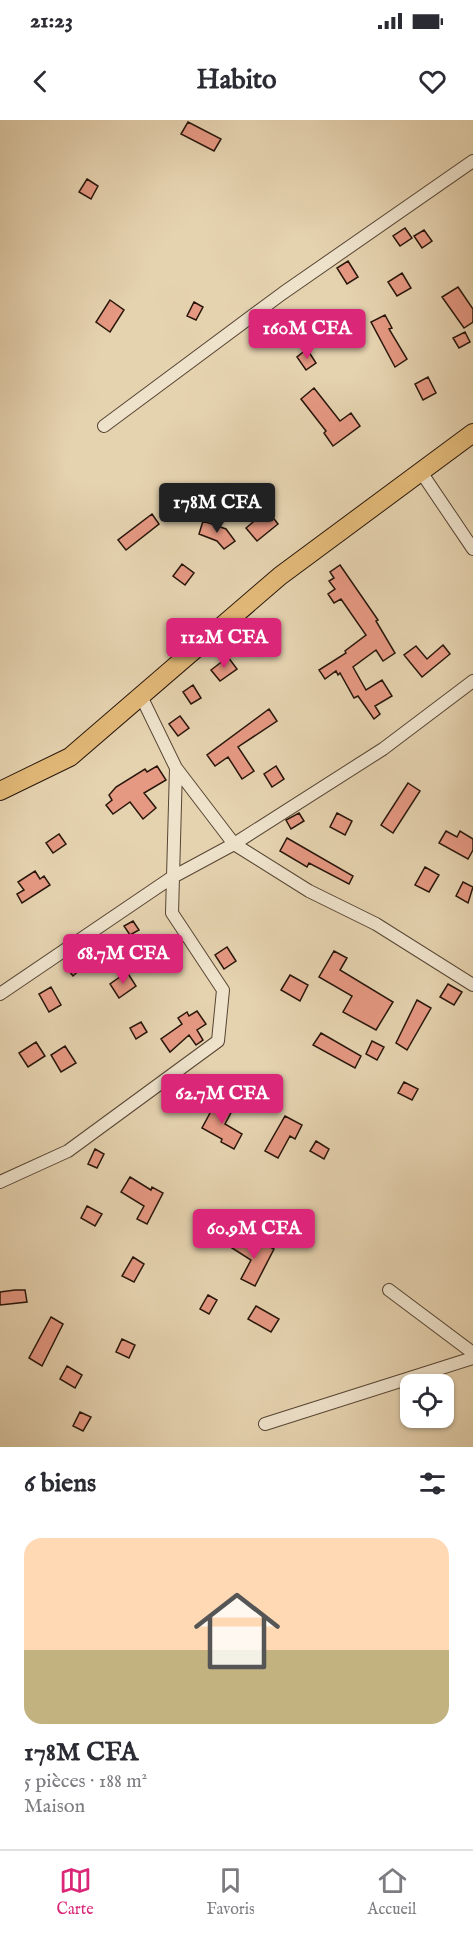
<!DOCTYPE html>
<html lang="fr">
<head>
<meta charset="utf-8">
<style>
	:root { --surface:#fff; --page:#f2f2f3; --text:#2b2b33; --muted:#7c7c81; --line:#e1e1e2; --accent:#db2777 }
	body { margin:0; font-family:"IM FELL English",serif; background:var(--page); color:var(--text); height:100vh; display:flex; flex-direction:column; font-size:22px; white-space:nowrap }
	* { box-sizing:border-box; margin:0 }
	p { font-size:20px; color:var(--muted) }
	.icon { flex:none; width:33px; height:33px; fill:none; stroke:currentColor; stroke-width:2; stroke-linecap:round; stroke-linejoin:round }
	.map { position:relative; height:1327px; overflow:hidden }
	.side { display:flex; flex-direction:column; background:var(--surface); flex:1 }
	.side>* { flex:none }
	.controls { position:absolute; left:400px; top:1254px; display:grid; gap:12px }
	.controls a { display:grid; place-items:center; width:54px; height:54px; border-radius:12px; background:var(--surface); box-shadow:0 2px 4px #0004; font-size:30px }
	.price { position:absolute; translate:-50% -51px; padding:0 14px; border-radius:6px; background:var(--accent); color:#fff; font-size:20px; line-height:39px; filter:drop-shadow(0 2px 3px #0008) }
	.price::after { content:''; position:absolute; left:50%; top:36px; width:18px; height:14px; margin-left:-9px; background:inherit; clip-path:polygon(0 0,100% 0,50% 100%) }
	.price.current { background:#222; color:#fff }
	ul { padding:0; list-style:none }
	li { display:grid; align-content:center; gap:12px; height:318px; padding:0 24px }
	li span { display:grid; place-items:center; height:186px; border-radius:18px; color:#555 }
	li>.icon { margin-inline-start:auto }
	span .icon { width:108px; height:108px; fill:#fffc; stroke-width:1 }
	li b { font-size:26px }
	h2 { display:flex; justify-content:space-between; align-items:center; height:72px; padding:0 24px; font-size:26px }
	.status { display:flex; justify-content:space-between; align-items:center; height:42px; padding:0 30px; background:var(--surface); direction:ltr }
	.status svg { height:16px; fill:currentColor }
	header { display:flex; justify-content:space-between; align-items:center; height:78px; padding:0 24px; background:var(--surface); font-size:27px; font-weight:700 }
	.dock { display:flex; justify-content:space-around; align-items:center; height:84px; border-top:2px solid var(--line); background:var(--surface); font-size:16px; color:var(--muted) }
	.dock a { display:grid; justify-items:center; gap:3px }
	.dock .current { color:var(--accent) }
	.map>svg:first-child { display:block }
	.building { fill:#e59882; stroke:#28160a; stroke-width:1.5 }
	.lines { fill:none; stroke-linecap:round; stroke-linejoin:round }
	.minor-casing { stroke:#574533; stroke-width:14 }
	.primary-casing { stroke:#28160a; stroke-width:20 }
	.minor { stroke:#eee2cb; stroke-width:12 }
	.primary { stroke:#e2b978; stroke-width:18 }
</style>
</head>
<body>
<div class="status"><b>21:23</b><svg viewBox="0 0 49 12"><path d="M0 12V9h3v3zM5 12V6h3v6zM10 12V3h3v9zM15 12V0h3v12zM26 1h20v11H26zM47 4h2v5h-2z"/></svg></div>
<header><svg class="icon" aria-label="back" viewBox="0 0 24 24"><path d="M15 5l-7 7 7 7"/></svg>Habito<svg class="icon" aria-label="heart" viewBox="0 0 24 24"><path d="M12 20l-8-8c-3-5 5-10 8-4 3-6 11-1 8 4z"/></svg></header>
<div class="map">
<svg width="473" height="1327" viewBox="0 0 473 1327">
	<rect width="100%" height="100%" fill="#e5d2af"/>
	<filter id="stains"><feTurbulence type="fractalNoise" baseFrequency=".00333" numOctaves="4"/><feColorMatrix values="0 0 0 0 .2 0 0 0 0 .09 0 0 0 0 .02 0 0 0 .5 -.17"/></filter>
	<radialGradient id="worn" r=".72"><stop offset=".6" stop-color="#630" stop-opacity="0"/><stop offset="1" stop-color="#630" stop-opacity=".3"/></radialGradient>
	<path class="building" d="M188,2L221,19L214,31L181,14Z
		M87,59L98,66L91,79L79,72Z
		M405,108L412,118L400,126L393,116Z
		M424,110L432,121L422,128L414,116Z
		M348,141L358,157L347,164L337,148Z
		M402,153L411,168L397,176L388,162Z
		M458,167L473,189V202L464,208L442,177Z
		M110,180L124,190L110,212L96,202Z
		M194,182L203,187L196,200L187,196Z
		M385,195L392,208L389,209L407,239L395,247L371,202Z
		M465,212L470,222L459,228L453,218Z
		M307,229L316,243L306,250L297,237Z
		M428,257L436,273L423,280L415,264Z
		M314,268L340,301L351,293L360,306L333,326L324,313L326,311L301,279Z
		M267,390L278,404L257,421L246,408Z
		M152,394L159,404L126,430L118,420Z
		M203,401L226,409L235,421L224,429L217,421L199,414Z
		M182,444L194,453L185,465L173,456Z
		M340,445L378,500L376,501L395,533L383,541L376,530L353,547L366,570L382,560L392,576L375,586L380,594L374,599L358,576L354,578L340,553L338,555L336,551L325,559L319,550L346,533L345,531L366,515L341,479L334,483L328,474L335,469L329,461L334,458L330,452Z
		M443,525L450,534L422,557L404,535L416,526L427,539Z
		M228,537L237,549L220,561L211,550Z
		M193,565L201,578L191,584L183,572Z
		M269,589L277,601L238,627L254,651L242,659L228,637L215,646L207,635Z
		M180,596L189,608L178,616L169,604Z
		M157,646L166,660L144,673L156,688L143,699L130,682L113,694L106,685L112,680L109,675L116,667L145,649L147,652Z
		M276,646L284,659L272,667L264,654Z
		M408,663L420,671L393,713L381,705Z
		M299,693L304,701L291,709L286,700Z
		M337,693L352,701L345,715L330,707Z
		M446,711L457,717L460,711L473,719V730L468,739L439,723Z
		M59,714L66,724L53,733L46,723Z
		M287,718L353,756L349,764L309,743L307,747L280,731Z
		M425,747L439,755L429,772L415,765Z
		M35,751L40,759L44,756L50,765L22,783L17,774L24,770L18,762Z
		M463,762L473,767L468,783L456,776Z
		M133,801L139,810L130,815L124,806Z
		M166,819L173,832L163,838L156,825Z
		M227,827L236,841L224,849L215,835Z
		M334,831L347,838L340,850L393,882L376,910L343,892L352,876L319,857Z
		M75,837L83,847L73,856L65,846Z
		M127,852L136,866L119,878L110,864Z
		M290,855L308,865L300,881L281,870Z
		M448,864L462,872L454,885L440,877Z
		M51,867L61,885L49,892L39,874Z
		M417,880L431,888L407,930L396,923Z
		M197,891L206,904L197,910L203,920L196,925L189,915L170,932L161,919L182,904L178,898L187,892L189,896Z
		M141,902L147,912L136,919L130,908Z
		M321,913L361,936L355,948L313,925Z
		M372,921L384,927L377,940L366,934Z
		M36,922L45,936L28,947L19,933Z
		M65,926L76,943L61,952L51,935Z
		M404,962L418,969L412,980L398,973Z
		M217,980L233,989L225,1004L242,1014L234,1029L221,1022L222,1019L202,1008Z
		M285,996L302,1005L295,1019L290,1016L278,1038L265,1031Z
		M316,1021L329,1029L324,1039L310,1031Z
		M95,1029L104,1034L97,1048L88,1044Z
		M130,1057L151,1070L152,1067L163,1073L147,1104L137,1099L144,1086L121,1072Z
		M87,1086L102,1094L95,1106L81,1098Z
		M238,1118L257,1129L261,1122L274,1129L255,1166L241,1159L251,1140L232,1128Z
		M133,1137L144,1144L134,1162L122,1156Z
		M15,1170H25L27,1182L0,1185V1172Z
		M208,1175L217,1180L209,1194L200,1189Z
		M256,1186L279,1199L271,1212L248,1199Z
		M51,1197L63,1204L42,1246L29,1238Z
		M122,1219L135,1225L129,1238L116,1232Z
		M67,1246L82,1255L75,1268L60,1259Z
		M80,1292L91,1297L83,1311L73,1306Z"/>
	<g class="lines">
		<defs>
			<path id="minor" d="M104,306L283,173L473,41
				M421,352L473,429
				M140,574L176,648L234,724L309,771L376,804L473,865
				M0,874L171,758L234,724L383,629L473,561
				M0,1062L68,1031L218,921L223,870L172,793L176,648
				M389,1170L473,1233
				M265,1304L473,1238"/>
			<path id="primary" d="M0,671L70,637L280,456L473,313"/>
		</defs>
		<use href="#minor" class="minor-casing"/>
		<use href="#primary" class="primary-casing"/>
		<use href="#minor" class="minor"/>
		<use href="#primary" class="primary"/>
	</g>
	<rect width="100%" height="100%" filter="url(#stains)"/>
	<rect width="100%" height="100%" fill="url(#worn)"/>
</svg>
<div class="controls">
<a><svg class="icon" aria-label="locate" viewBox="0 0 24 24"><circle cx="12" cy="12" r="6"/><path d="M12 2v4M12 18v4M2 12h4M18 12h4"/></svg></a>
</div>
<b class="price" style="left:307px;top:240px">160M CFA</b>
<b class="price current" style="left:217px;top:414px">178M CFA</b>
<b class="price" style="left:224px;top:549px">112M CFA</b>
<b class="price" style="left:123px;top:865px">68.7M CFA</b>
<b class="price" style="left:222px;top:1005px">62.7M CFA</b>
<b class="price" style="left:254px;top:1140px">60.9M CFA</b>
</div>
<section class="side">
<h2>6 biens<svg class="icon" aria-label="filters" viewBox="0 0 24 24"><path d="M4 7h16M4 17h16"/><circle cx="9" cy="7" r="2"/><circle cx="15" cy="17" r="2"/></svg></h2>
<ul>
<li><span style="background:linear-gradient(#ffd9b3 60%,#c2b280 0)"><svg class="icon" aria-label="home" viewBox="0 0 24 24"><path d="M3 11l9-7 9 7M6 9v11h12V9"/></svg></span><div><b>178M CFA</b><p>5 pièces · 188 m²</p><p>Maison</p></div></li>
</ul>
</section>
<nav class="dock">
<a class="current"><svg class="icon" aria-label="map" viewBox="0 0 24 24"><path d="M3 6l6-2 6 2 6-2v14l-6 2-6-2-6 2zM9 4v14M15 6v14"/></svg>Carte</a>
<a><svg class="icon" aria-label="saved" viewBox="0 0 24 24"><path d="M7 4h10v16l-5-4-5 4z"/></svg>Favoris</a>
<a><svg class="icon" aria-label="home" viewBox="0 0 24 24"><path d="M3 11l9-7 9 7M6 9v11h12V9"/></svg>Accueil</a>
</nav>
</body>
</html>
